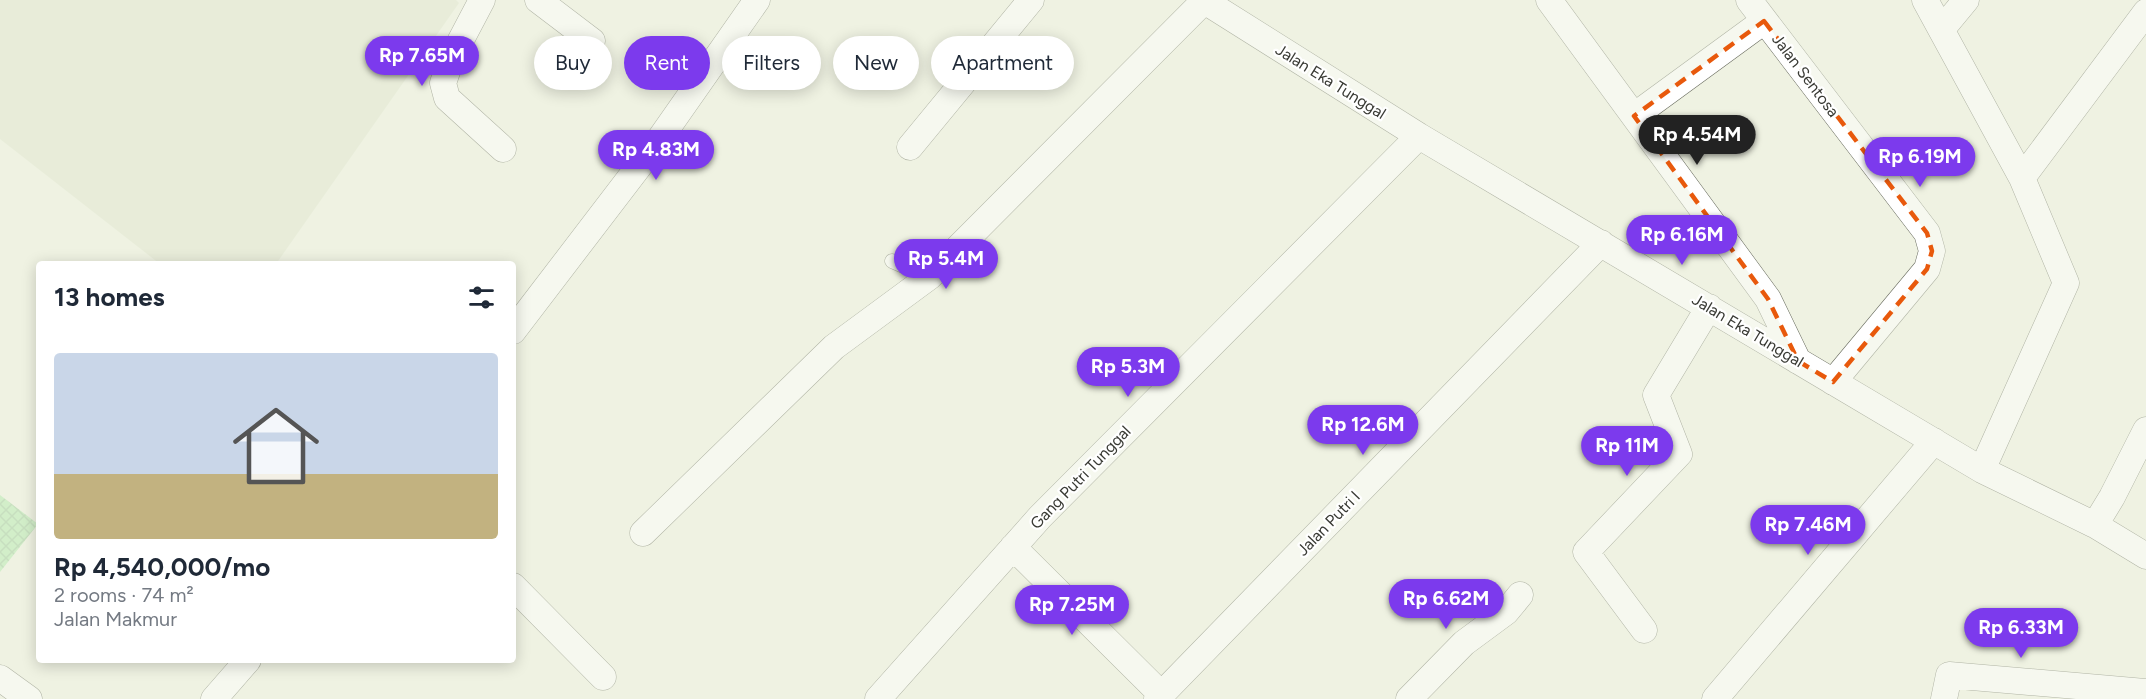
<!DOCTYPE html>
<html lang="en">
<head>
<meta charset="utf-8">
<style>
	:root { --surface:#fff; --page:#f2f2f3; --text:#1f2937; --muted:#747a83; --accent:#7c3aed }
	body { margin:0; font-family:Figtree,sans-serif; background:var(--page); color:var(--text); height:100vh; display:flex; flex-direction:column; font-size:22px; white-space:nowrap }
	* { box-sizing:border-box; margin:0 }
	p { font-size:20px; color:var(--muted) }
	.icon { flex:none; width:33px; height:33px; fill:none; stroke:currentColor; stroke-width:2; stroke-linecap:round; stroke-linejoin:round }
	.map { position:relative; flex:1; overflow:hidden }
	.sheet { position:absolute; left:36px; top:261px; width:480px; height:402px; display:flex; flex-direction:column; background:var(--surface); border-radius:6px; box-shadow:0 3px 15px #0003 }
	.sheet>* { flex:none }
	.top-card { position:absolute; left:534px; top:36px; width:570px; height:54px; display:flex; gap:12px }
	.price { position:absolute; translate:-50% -51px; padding:0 14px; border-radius:21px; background:var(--accent); color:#fff; font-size:20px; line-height:39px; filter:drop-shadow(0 2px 3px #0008) }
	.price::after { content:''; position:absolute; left:50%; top:36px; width:18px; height:14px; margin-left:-9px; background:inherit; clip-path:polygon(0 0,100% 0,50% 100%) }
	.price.active { background:#222; color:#fff }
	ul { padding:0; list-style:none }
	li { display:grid; align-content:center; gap:12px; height:318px; padding:0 18px }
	li span { display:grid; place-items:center; height:186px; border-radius:6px; color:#555 }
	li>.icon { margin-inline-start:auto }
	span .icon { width:108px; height:108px; fill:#fffc; stroke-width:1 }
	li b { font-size:26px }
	h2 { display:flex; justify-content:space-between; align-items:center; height:72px; padding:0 18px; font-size:26px }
	.chip { padding:0 21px; border-radius:27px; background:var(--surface); box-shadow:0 3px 15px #0003; font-size:21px; line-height:54px }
	.chip.active { background:var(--accent); color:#fff }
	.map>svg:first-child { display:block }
	.built { fill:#e0e5cf }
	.building { fill:url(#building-cross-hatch) }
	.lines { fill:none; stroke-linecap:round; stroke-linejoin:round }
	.service-casing { stroke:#676a5d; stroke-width:15 }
	.minor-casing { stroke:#676a5d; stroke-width:27 }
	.service { stroke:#fff; stroke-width:14 }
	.minor { stroke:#fff; stroke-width:26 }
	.marked { fill:none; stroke:#e8590c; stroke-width:4.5; stroke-dasharray:12 8; stroke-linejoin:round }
	.labels { text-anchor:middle; stroke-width:4.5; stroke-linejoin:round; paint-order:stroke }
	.street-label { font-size:16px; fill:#393a34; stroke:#fff }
</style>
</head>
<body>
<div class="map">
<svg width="2146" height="699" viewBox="0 0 2146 699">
	<defs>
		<pattern id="building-cross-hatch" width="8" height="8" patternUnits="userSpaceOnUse" patternTransform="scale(1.5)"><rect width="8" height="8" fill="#b0e8ac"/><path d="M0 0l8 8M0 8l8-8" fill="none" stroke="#98c895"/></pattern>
	</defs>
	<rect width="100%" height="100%" fill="#eff2e2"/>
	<path class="built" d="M0,0H456L459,3L276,264H160L0,139Z"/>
	<path class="building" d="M0,495L38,524L0,572Z"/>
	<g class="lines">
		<defs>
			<path id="service" d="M892,261L929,277"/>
			<path id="minor" d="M482,0L452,57L443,83L447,98L503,149
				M538,0L592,41
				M1203,0L1419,136L1982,470L2095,525L2146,556
				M1549,0L1768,299L1798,361
				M1749,0L1927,233L1932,251L1927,269L1833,382
				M1925,0L2022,178L2066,283L1982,470
				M1942,29L1966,0
				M1634,116L1764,21
				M910,147L1031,0
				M2022,178L2146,12
				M513,331L659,140L757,0
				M2095,525L2112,497L2146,430
				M643,533L834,347L929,277L1204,1
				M1013,547L1161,694
				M513,586L603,677
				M1644,630L1586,552L1679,454L1656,395L1709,307
				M0,678L29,699
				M214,699L248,660
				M878,699L1040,517L1419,136
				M1157,699L1601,243
				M1409,699L1464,643L1506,612L1520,595
				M1715,699L1934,441
				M1944,699L1949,675L2146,692"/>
		</defs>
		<use href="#service" class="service-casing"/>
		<use href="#minor" class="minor-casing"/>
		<use href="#service" class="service"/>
		<use href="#minor" class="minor"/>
	</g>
	<path d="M0 0H2146V699H0ZM1764,21L1927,233L1932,251L1927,269L1833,382L1798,361L1768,299L1634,116Z" fill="#eff2e2" fill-opacity=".55" fill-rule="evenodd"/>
	<path class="marked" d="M1764,21L1927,233L1932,251L1927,269L1833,382L1798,361L1768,299L1634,116Z"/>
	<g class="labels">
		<g class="street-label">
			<text transform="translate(1806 75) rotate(53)" y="6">Jalan Sentosa</text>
			<text transform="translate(1331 81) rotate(32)" y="6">Jalan Eka Tunggal</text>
			<text transform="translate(1748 330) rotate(31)" y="6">Jalan Eka Tunggal</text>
			<text transform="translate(1080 477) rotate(-46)" y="6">Gang Putri Tunggal</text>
			<text transform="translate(1328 523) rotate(-46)" y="6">Jalan Putri I</text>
		</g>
	</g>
</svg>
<b class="price" style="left:422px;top:87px">Rp 7.65M</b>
<b class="price active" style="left:1697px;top:166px">Rp 4.54M</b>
<b class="price" style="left:656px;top:181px">Rp 4.83M</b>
<b class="price" style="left:1920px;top:188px">Rp 6.19M</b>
<b class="price" style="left:1682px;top:266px">Rp 6.16M</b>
<b class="price" style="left:946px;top:290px">Rp 5.4M</b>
<b class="price" style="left:1128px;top:398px">Rp 5.3M</b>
<b class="price" style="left:1363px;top:456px">Rp 12.6M</b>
<b class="price" style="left:1627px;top:477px">Rp 11M</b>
<b class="price" style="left:1808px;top:556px">Rp 7.46M</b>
<b class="price" style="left:1446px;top:630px">Rp 6.62M</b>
<b class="price" style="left:1072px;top:636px">Rp 7.25M</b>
<b class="price" style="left:2021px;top:659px">Rp 6.33M</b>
<div class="top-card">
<a class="chip">Buy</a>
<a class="chip active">Rent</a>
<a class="chip">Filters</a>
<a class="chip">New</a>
<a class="chip">Apartment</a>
</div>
<section class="sheet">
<h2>13 homes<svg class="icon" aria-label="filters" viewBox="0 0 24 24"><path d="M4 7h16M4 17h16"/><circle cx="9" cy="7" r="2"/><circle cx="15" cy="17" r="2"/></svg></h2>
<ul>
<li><span style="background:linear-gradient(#c9d6e8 65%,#c2b280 0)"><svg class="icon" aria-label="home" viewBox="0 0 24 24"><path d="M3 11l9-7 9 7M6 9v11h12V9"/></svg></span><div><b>Rp 4,540,000/mo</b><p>2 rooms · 74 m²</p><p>Jalan Makmur</p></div></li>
</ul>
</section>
</div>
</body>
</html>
